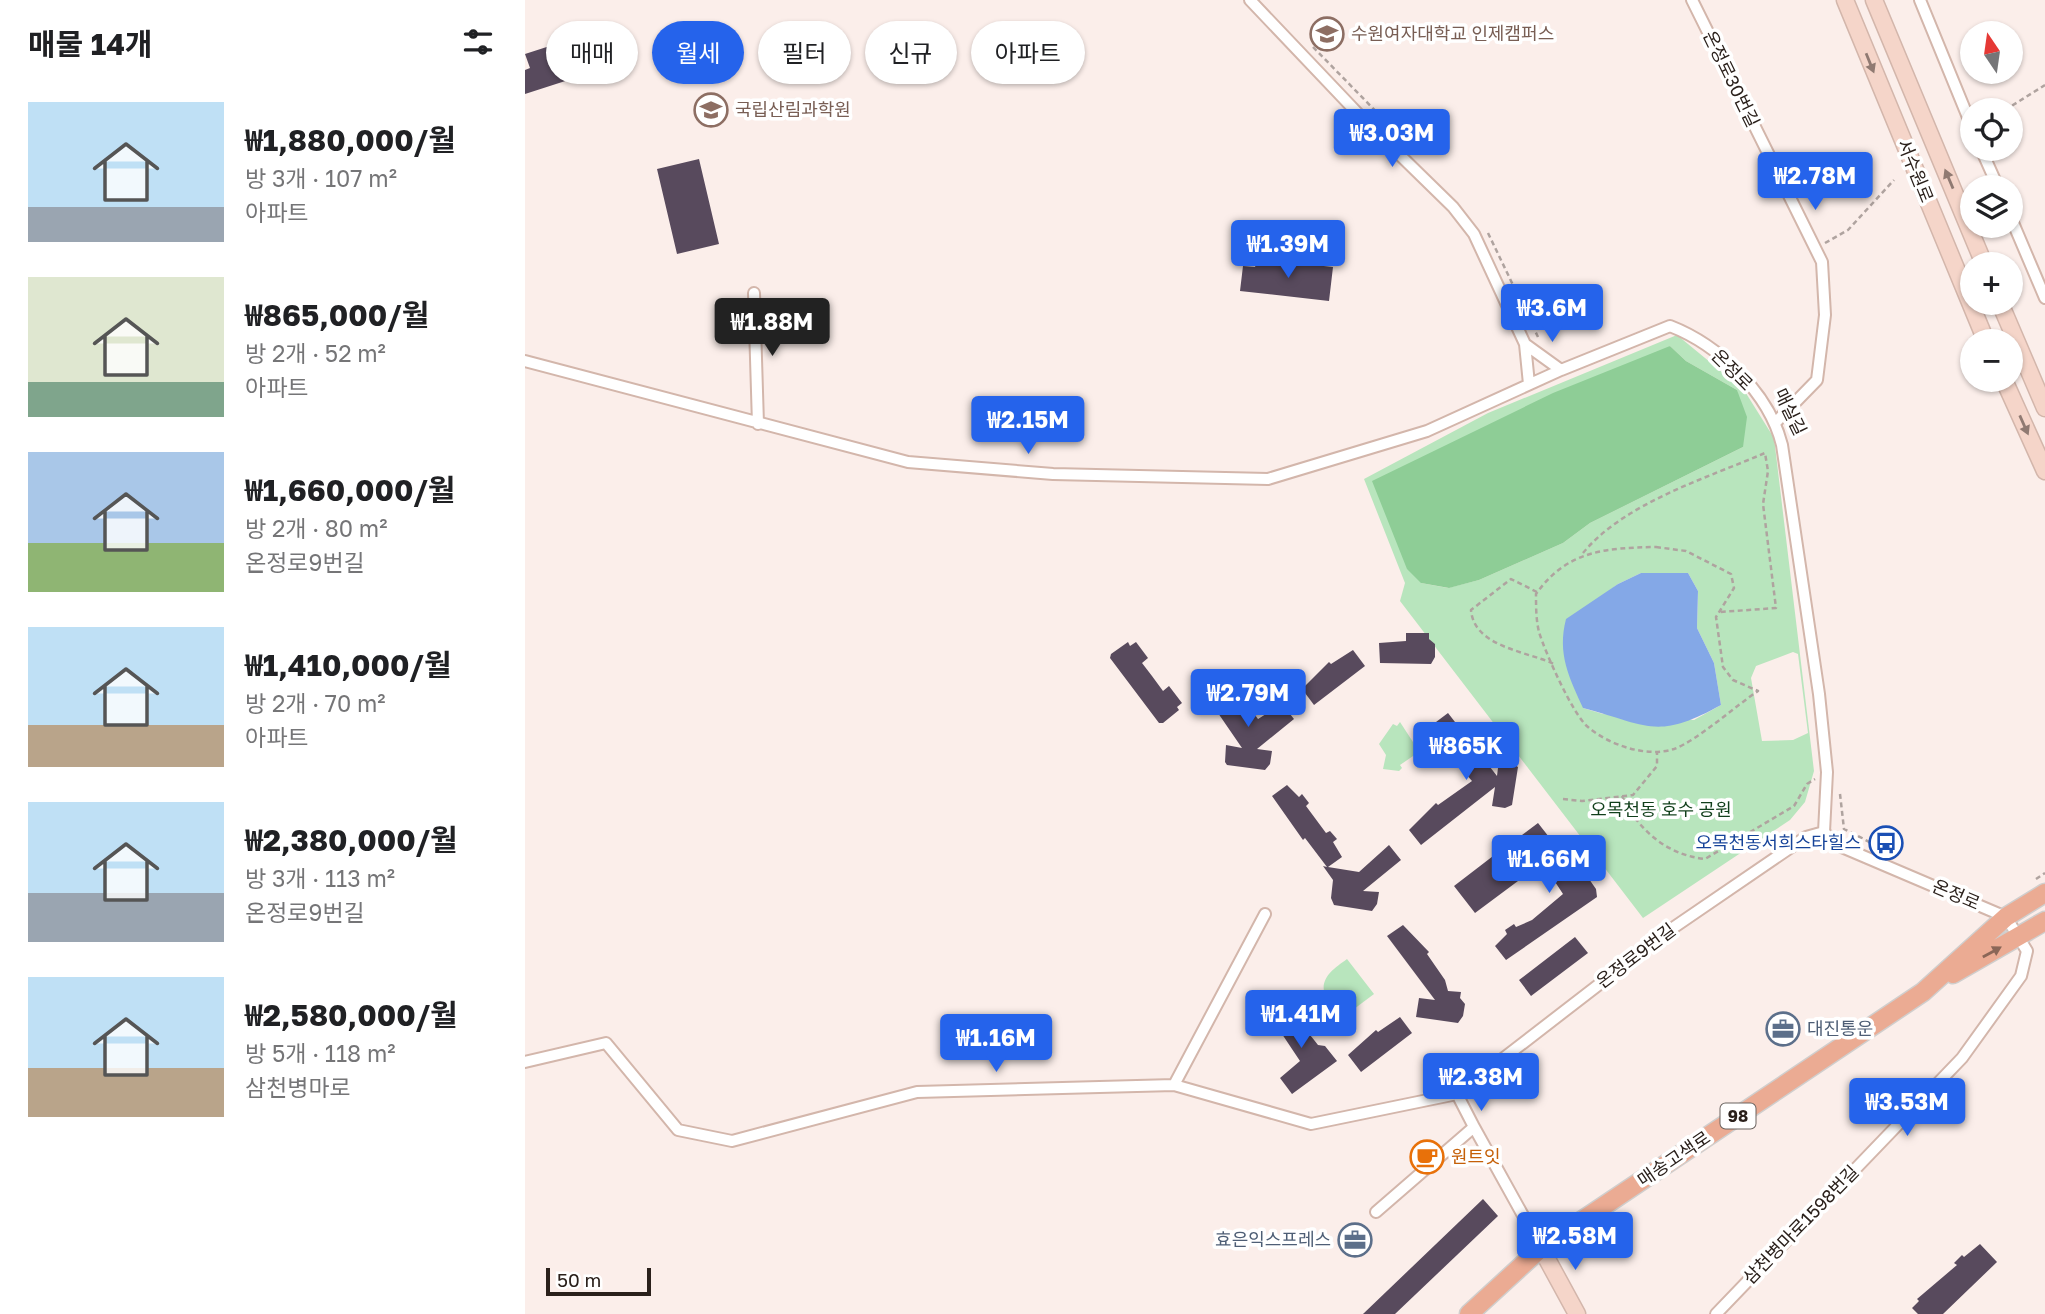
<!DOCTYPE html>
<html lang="ko">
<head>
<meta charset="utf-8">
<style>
	:root { --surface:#fff; --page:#f6f6f6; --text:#202124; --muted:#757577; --accent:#2563eb }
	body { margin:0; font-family:"Golos Text","Noto Sans KR",sans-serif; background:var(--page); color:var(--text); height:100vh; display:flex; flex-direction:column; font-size:26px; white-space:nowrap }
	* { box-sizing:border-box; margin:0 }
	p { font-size:23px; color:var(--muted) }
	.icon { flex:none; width:38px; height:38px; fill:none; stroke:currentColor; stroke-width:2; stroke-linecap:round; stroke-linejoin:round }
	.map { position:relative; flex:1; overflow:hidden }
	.panel { display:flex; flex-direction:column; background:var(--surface); width:525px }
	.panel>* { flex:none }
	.banner { position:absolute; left:21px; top:21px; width:665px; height:63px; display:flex; gap:14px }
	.needle { width:46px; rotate:347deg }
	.tools { position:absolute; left:1435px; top:21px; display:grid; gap:14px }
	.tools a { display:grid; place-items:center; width:63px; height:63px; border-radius:50%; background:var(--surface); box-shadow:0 2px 5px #0004; font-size:35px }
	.scale { position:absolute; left:21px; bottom:18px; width:105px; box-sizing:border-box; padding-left:7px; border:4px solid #2a201b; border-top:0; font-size:19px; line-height:24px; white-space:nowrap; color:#2a201b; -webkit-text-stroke:5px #fff; paint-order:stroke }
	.price { position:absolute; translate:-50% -60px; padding:0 16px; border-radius:7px; background:var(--accent); color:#fff; font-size:23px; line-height:46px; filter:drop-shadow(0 2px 4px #0008) }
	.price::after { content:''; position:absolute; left:50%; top:42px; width:21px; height:16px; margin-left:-10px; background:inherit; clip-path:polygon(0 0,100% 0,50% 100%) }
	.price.current { background:#222; color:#fff }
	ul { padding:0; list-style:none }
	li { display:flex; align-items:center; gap:21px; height:175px; padding:0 28px }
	li span { display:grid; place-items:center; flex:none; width:196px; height:140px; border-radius:0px; color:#555 }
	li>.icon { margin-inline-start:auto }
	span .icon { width:84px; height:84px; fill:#fffc; stroke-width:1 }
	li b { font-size:30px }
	h2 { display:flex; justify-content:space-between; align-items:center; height:84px; padding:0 28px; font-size:30px }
	.chip { padding:0 24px; border-radius:32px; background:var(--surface); box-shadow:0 2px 5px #0004; font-size:24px; line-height:63px }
	.chip.current { background:var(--accent); color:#fff }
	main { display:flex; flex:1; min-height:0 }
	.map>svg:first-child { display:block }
	.green { fill:#b8e5bd; fill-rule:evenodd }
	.forest { fill:#8ecd96 }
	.water { fill:#84a8e7 }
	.building { fill:#584a5d }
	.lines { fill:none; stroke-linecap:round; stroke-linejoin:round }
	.street-casing { stroke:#d3b6ab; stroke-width:14 }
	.secondary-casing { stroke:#d3b6ab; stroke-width:19 }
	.primary-casing { stroke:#d0cecd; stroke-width:21 }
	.path { stroke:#afa39f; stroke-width:2.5; stroke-dasharray:5 3.5; stroke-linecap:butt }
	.street { stroke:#fff; stroke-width:10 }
	.secondary { stroke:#f5d5c9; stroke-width:16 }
	.primary { stroke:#ebab93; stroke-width:18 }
	.oneway { fill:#907a72 }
	.oneway2 { fill:#8a6657 }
	.labels { text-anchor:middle; stroke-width:7; stroke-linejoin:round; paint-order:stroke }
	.shield { fill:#fff; stroke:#6a635f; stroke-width:2 }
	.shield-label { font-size:16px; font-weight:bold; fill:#2a201b }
	.education-label { font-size:18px; fill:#785e54; stroke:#fff; text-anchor:start }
	.street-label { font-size:18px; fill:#2a201b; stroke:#fff }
	.park-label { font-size:18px; fill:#113f1b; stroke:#fff }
	.transit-label { font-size:18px; fill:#164399; stroke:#fff; text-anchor:end }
	.service-label { font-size:18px; fill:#4e5e75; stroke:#fff; text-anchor:start }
	.food-label { font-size:18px; fill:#c56008; stroke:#fff; text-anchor:start }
</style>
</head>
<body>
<main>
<section class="panel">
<h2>매물 14개<svg class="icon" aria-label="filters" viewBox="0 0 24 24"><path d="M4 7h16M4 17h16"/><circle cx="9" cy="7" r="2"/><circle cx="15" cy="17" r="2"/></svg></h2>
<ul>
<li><span style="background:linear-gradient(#bfe0f5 75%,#9aa5b1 0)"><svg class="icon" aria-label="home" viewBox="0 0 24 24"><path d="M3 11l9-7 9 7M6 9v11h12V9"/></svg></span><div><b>₩1,880,000/월</b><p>방 3개 · 107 m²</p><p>아파트</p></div></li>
<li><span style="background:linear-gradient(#dfe7d0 75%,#7fa58c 0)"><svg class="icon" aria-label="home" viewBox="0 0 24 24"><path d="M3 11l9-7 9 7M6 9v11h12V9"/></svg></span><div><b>₩865,000/월</b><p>방 2개 · 52 m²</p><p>아파트</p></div></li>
<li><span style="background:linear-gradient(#a9c7e8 65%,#8fb573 0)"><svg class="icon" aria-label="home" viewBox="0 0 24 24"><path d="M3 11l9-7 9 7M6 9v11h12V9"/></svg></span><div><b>₩1,660,000/월</b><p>방 2개 · 80 m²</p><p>온정로9번길</p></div></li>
<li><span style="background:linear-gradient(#bfe0f5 70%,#b9a48a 0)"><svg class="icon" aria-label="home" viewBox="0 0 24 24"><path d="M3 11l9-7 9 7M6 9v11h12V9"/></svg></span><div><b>₩1,410,000/월</b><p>방 2개 · 70 m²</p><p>아파트</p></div></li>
<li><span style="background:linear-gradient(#bfe0f5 65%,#9aa5b1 0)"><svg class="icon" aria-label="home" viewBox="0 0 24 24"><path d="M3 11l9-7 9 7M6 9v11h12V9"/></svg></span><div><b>₩2,380,000/월</b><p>방 3개 · 113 m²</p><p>온정로9번길</p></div></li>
<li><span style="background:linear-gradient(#bfe0f5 65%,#b9a48a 0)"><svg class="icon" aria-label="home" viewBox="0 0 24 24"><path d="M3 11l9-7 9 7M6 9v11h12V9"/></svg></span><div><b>₩2,580,000/월</b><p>방 5개 · 118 m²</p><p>삼천병마로</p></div></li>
</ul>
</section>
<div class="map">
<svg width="1520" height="1314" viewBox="0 0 1520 1314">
	<rect width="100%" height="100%" fill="#fbeeea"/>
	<path class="green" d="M1152,335L1219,390L1249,438L1289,771L1280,802L1265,820L1118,918L875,601L880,583L839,479L963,413ZM1145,346L1161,361L1212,390L1218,447L1065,523L1038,543L954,580L923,588L896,583ZM1116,573H1163L1173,591L1172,628L1189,663L1196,705L1169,720L1078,714L1058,708L1072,600L1093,584ZM1268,652L1273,654L1283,733L1268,740L1237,741L1226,678L1231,666Z
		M875,722L888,742L891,754L875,765L877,768L874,771L858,769L861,755L854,744L868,724L872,726Z
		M822,959L849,994L829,1009L817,1010L801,999C793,979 807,970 822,959Z"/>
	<path class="forest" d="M1145,346L1161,361L1212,390L1222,417L1218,447L1065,523L1038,543L954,580L924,588L896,583L882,569L847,481L1028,393Z"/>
	<path class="water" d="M1116,573H1163L1173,591L1172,628L1189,663L1196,705C1131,741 1123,725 1058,708C1044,677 1032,654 1041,619L1093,584Z"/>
	<path class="building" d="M62,34L67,51L56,54L62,74L0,94V70L5,68L0,54Z
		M174,159L194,244L152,254L132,169Z
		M733,259L808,267L804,301L715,291L718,266L730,267Z
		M881,633H904V639L910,644V657L906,664L855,663L854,643L881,641Z
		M603,642L605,646L611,642L623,658L617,663L627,676L638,691L644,686L657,703L652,707L654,710L638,723H634L585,658L586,654Z
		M828,650L840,666L789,705L777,689L804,662L806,664Z
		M697,686L709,698L712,696L717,698L733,719L757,704L769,719L732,749L747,751L745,764L740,770L702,765L700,762L701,745L717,748L682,697Z
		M923,713L972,776L974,760L986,762L993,767L987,805L980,808L967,806L970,787L896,845L884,830L911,803L913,805L947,781L919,749L921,747L907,725Z
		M762,785L774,797L777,794L784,803L781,806L801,833L805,831L812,839L808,842L817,857L803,867L834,872L864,845L876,860L838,891L854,892L852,904L847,911L809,905L806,898L808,880L798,866L802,867L780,838L778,840L747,796Z
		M1013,823L1056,878L1064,879L1071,889L1072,897L981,960L970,946L982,934L980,930L989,924L991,927L1007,920L1038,894L1019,865L1016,867L1009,858L1012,856L997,835Z
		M972,853L993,881L950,913L929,886Z
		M878,925L904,952L902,954L920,980L923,991L936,992L935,998L940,1004L938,1016L933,1023L891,1017L894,998L910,1000L862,936Z
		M1050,937L1063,953L1006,996L994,980Z
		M760,1005L771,1017L775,1014L782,1023L778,1026L793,1045L800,1046L812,1061L767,1094L755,1078L775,1061L745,1016Z
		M875,1017L887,1033L836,1072L823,1055L851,1030L853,1032Z
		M958,1199L973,1216L870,1314H838Z
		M1455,1244L1472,1262L1418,1314H1393L1387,1308L1394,1301L1392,1299L1432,1265L1429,1263L1437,1255L1439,1257Z"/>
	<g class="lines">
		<defs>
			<path id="street" d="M725,0L840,121L928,207L949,234L1000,344L1036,370
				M1167,0L1297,262L1300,315L1292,380L1251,422
				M1395,0L1447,127
				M1456,149L1473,187
				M1486,218L1520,298
				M229,293L233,424
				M1000,344L1004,384
				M0,361L383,462L528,474L743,479L902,431L1036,370L1145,326C1194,345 1244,393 1257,445L1294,694L1302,772L1299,832L1312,845L1481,917L1502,951L1496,976L1437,1058L1191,1314
				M0,1062L81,1043L153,1130L207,1141L392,1092L649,1085L786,1124L932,1094L949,1127
				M649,1085L740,914
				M932,1094L1142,932L1281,837L1299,832
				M851,1212L949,1127L1016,1248"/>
			<path id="secondary" d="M1320,0L1461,341
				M1349,0L1459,264
				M1475,303L1520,408
				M1479,380L1520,471
				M1016,1248L1052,1314"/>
			<path id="primary" d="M1428,974L1520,921
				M944,1314L1016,1248L1398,992L1481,917L1520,893"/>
		</defs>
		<use href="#street" class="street-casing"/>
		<use href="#secondary" class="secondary-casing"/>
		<use href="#primary" class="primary-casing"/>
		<path class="path" d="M788,47L874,135
			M1480,110L1520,85
			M963,233L1013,337
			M1300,243L1323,230L1369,180
			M1131,547L1161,551L1206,574L1209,588L1191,617L1198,667L1208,680L1233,691C1209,707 1173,740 1149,749C1122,758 1084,745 1063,727C1048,715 1020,652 1014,632C1011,620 1011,606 1011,594C1042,550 1081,548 1131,547Z
			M1058,553C1099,503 1182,478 1240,453L1243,471L1238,504L1251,608L1195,612
			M1012,592L986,579L946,610C949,647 1001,651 1029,664
			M1315,794L1319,829L1366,853
			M1097,796C1113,830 1142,855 1180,859L1269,806L1282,784L1290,779
			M1038,799L1057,801L1108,795L1132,766V752
			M1511,879L1520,873"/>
		<use href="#street" class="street"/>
		<use href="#secondary" class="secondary"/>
		<use href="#primary" class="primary"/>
	</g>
	<defs><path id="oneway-solid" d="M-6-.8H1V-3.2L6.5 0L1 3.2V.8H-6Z" transform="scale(1.75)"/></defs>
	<g class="oneway">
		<use href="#oneway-solid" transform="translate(1345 63) rotate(68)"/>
		<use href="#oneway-solid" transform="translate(1424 179) rotate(-113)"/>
		<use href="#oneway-solid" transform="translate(1499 425) rotate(66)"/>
	</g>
	<use class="oneway2" href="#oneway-solid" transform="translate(1467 952) rotate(-29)"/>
	<defs>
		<symbol id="university-ring" viewBox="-11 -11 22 22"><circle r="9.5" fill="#fff" stroke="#8d6e63" stroke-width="1.5"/><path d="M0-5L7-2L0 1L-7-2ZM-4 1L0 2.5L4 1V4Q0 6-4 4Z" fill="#8d6e63"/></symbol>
		<symbol id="school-ring" viewBox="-11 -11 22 22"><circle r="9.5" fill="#fff" stroke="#8d6e63" stroke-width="1.5"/><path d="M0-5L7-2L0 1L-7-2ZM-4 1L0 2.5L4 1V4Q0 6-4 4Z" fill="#8d6e63"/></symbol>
		<symbol id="bus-ring" viewBox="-11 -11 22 22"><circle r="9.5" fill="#fff" stroke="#1a4fb4" stroke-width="1.5"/><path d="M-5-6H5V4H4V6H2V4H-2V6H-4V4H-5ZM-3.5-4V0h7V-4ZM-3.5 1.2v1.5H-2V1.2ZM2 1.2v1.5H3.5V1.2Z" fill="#1a4fb4"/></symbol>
		<symbol id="office-ring" viewBox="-11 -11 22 22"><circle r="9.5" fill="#fff" stroke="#5c6f8a" stroke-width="1.5"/><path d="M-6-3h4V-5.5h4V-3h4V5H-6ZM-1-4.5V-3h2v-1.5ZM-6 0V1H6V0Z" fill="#5c6f8a"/></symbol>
		<symbol id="cafe-ring" viewBox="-11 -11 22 22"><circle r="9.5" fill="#fff" stroke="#e8710a" stroke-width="1.5"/><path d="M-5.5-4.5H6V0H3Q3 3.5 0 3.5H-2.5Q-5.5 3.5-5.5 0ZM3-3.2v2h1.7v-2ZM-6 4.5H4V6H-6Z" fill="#e8710a"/></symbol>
	</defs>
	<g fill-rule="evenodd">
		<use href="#university-ring" x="783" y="15" width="38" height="38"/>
		<use href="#school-ring" x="167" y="91" width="38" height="38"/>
		<use href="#bus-ring" x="1342" y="824" width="38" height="38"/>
		<use href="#office-ring" x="1239" y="1010" width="38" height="38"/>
		<use href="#cafe-ring" x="883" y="1138" width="38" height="38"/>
		<use href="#office-ring" x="811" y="1221" width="38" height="38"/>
	</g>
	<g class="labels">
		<rect class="shield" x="1195.5" y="1103.5" width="35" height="25" rx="5"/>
		<g class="shield-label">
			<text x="1213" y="1122">98</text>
		</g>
		<g class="education-label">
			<text x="826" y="40">수원여자대학교 인제캠퍼스</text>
			<text x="210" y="116">국립산림과학원</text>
		</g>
		<g class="street-label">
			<text transform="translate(1206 79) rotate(64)" y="6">온정로30번길</text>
			<text transform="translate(1390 171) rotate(68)" y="6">서수원로</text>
			<text transform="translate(1207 370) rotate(45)" y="6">온정로</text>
			<text transform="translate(1265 412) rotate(64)" y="6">매실길</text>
			<text transform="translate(1431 895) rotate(23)" y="6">온정로</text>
			<text transform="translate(1111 956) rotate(-37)" y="6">온정로9번길</text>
			<text transform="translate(1149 1159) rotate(-34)" y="6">매송고색로</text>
			<text transform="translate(1276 1225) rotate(-46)" y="6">삼천병마로1598번길</text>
		</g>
		<g class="park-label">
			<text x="1136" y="816">오목천동 호수 공원</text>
		</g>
		<g class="transit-label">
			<text x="1336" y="849">오목천동서희스타힐스</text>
		</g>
		<g class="service-label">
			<text x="1282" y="1035">대진통운</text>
			<text x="806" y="1246" text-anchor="end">효은익스프레스</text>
		</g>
		<g class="food-label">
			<text x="926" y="1163">원트잇</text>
		</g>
	</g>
</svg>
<div class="tools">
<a><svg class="needle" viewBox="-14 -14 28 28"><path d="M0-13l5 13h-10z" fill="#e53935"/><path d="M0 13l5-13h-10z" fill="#757577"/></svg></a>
<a><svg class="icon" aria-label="locate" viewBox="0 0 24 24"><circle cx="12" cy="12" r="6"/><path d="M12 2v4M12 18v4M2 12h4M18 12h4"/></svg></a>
<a><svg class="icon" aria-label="layers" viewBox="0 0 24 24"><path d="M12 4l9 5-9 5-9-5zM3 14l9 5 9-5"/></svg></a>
<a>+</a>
<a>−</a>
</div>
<div class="scale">50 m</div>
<b class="price" style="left:867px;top:169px">₩3.03M</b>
<b class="price" style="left:1290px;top:212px">₩2.78M</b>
<b class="price" style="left:763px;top:280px">₩1.39M</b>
<b class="price" style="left:1027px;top:344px">₩3.6M</b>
<b class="price current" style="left:247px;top:358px">₩1.88M</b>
<b class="price" style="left:503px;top:456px">₩2.15M</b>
<b class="price" style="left:723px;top:729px">₩2.79M</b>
<b class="price" style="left:941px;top:782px">₩865K</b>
<b class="price" style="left:1024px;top:895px">₩1.66M</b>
<b class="price" style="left:776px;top:1050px">₩1.41M</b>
<b class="price" style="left:471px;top:1074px">₩1.16M</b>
<b class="price" style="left:956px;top:1113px">₩2.38M</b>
<b class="price" style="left:1382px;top:1138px">₩3.53M</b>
<b class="price" style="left:1050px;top:1272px">₩2.58M</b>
<div class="banner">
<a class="chip">매매</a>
<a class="chip current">월세</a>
<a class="chip">필터</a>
<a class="chip">신규</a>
<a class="chip">아파트</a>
</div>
</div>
</main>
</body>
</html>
